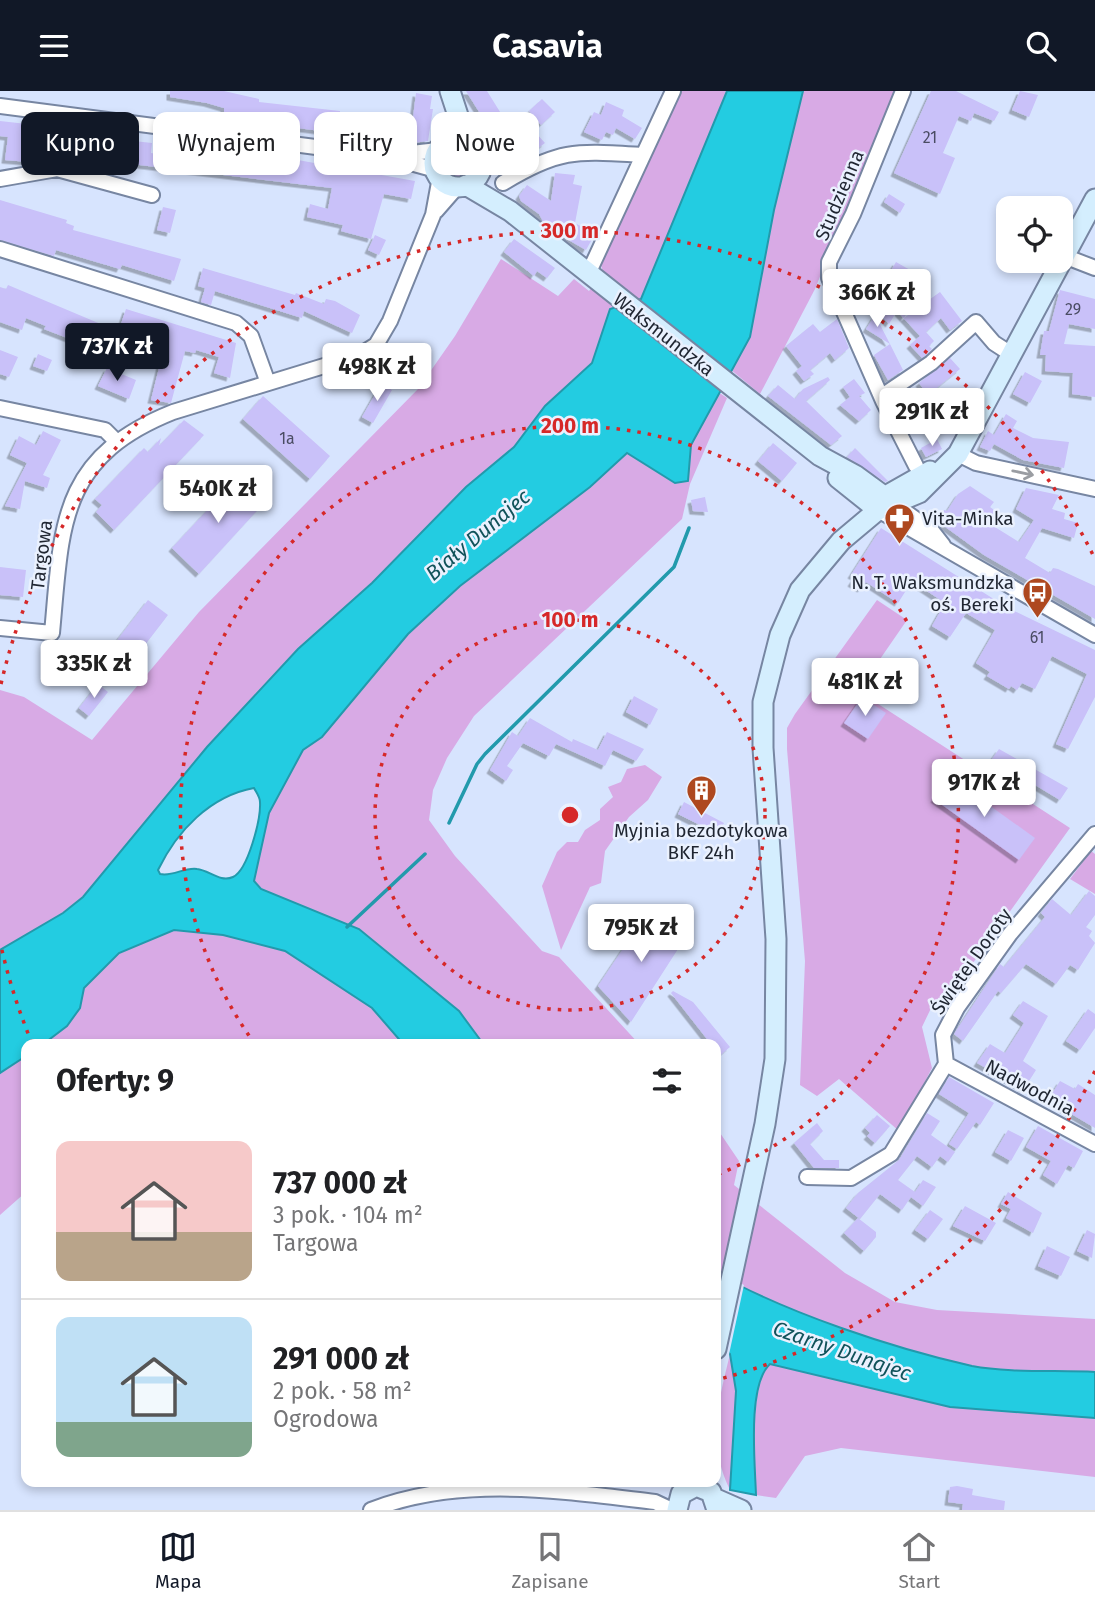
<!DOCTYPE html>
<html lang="pl">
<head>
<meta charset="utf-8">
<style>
	:root { --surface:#fff; --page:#f2f2f2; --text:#202124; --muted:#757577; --line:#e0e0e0; --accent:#111827 }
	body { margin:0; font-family:"Fira Sans",sans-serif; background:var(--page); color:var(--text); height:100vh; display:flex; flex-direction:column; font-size:26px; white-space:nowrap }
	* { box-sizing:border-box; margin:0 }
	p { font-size:23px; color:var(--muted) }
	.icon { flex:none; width:38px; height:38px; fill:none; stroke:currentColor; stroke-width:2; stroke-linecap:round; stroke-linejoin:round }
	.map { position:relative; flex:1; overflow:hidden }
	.side { position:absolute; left:21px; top:948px; width:700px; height:448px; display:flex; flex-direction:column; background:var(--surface); border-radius:14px; box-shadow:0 4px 10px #0003 }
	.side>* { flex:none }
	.guide { position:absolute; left:21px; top:21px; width:700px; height:63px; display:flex; gap:14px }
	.tools { position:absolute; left:996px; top:105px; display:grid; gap:14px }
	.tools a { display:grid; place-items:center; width:77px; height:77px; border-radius:14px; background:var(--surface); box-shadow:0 4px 10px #0003; font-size:35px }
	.price { position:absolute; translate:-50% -60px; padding:0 16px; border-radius:7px; background:#fff; color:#222; font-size:23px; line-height:46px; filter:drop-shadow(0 2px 4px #0008) }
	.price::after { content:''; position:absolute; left:50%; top:42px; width:21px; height:16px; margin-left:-10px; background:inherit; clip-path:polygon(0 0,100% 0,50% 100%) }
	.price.current { background:var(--accent); color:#fff }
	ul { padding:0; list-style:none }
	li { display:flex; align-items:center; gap:21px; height:175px; padding:0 35px }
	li+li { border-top:2px solid var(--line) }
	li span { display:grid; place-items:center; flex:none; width:196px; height:140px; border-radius:14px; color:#555 }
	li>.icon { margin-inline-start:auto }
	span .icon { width:84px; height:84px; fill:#fffc; stroke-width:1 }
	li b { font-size:30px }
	h2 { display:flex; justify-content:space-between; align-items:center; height:84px; padding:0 35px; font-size:30px }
	.pill { padding:0 24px; border-radius:14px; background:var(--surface); box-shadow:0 4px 10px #0003; font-size:24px; line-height:63px }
	.pill.current { background:var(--accent); color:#fff }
	header { display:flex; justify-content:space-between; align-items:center; height:91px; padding:0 35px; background:var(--accent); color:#fff; font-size:32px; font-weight:700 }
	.tabs { display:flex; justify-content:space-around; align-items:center; height:98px; border-top:2px solid var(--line); background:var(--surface); font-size:19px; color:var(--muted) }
	.tabs a { display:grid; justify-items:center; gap:4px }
	.tabs .current { color:var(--accent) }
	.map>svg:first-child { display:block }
	.green { fill:#d8aae5 }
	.water { fill:#23cce1; stroke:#229aac; stroke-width:2; fill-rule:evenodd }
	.pier { fill:#d7e4fe }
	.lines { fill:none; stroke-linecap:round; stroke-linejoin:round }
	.stream { stroke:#229aac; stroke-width:3.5 }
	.building { fill:#c9c1f9; filter:url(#shadow) }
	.street-casing { stroke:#7786a2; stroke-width:18 }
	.secondary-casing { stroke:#7786a2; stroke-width:23 }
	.street { stroke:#fff; stroke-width:14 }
	.secondary { stroke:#d4eefe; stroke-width:19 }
	.oneway { stroke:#9a9da2 }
	.ring { fill:none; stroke:#d62828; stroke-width:3.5; stroke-dasharray:3.5 7 }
	.labels { text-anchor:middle; stroke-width:5; stroke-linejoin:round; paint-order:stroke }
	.number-label { font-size:16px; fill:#4a4c63 }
	.street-label { font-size:19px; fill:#1f2531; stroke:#eaf1fe }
	.poi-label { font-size:19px; fill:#1f2531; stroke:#eaf1fe; text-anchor:start }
	.water-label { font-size:21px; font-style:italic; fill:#10525a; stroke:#eaf1fe }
	.centre { fill:#d62828; stroke:#eaf1fe; stroke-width:3.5 }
	.ring-label { font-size:21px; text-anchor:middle; font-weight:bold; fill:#d62828; stroke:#eaf1fe; stroke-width:5; stroke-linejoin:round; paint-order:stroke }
</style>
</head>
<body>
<header><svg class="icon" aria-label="menu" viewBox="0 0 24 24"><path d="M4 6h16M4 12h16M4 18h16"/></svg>Casavia<svg class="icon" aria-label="search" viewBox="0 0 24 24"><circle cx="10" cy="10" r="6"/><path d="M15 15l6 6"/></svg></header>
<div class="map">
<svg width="1095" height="1419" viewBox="0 0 1095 1419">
	<defs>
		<filter id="shadow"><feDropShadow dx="-3.5" dy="3.5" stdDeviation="0" flood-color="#0004"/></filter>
	</defs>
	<rect width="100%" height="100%" fill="#d7e4fe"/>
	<path class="green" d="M678,0H727L641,208L610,218L592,272L545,315L514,356L466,396L372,492L298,558L207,656L83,806L63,822L0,859V599L24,606L92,649L199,521L418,298L455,245L501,168L558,205L574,188L589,200L603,181L601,174Z
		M803,0H895L815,198L760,303L730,278L750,246L774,119Z
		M445 73a14 14 0 1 1 28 0a14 14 0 1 1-28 0Z
		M718,301L727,307L690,393L682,428L474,625L447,667L433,699L429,729L455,765L542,860L559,866L640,954H484L459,920L359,838L261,798L254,790L269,722L303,659L322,646L406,545L460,495L590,396L627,362L674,392L688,390L691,354Z
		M877,509L907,529L858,600L1070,737L942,915L933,913L922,936L932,977L899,1040L839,988L817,1005L800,994L805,870L787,658V637L795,623Z
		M645,674L662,686L648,709L629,726L605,760L601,792L590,796L561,859L542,795L557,761L567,751H578L585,739L600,729V718L613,706L608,696L621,691L627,678Z
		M1091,760L1095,763V803L1070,788Z
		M174,839L223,844L285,860L372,917L404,954H42L67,935L80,917L84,897L119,862Z
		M26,965V1101L0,1124V982Z
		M716,1036L739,1070L734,1094L845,1182L895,1211L937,1219L1095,1228V1281C1057,1279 1009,1283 972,1275C891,1257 787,1222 716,1182Z
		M730,1263L736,1300L730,1399C707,1352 718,1312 730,1263Z
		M770,1273L950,1316L1095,1327V1386L841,1357L805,1365L776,1407L756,1404C755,1372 747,1294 770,1273Z"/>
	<path class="water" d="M727,0H803L774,119L750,246L691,354L688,390L675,392L627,362L590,396L460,495L408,543L322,646L303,659L269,722L254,790L261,798L359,838L459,920L484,954H404L372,917L285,860L223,844L174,839L119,862L84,897L80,917L67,935L42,954H26V965L0,982V859L63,822L83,806L207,656L298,558L372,492L466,396L514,356L545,315L592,272L610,218L641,208ZM254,697C256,701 260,706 260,711C261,728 248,779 233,786C220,792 209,779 197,778C184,776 173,786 160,783L158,779C177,740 210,705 254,697Z
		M716,1182C787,1222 892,1257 972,1275C1009,1282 1057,1279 1095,1281V1327L950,1316L770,1273C747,1294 755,1372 756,1404L730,1399L736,1300L730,1263L716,1251Z"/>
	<path class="pier" d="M716,1179L744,1194L728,1268L716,1256Z"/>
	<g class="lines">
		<path class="stream" d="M449,732L477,673L485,663L674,476L689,437
			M347,836L425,763"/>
	</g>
	<path class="building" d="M170,0H224L259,8V11L340,20V25L376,31L378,21L413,27L416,2L432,5L430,18H433L428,50L412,52L267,33V29L224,21V17L207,12L170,6Z
		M466,0H487L525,61L510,70Z
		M931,0H956L999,21L994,30L974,22L971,30L959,25L943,62L955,67L940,103L894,82Z
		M1020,0L1038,4L1029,26L1012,19Z
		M542,8L555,21L541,34L529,20Z
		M606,11L624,19L622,25L642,37L635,48L616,37L613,44L606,41L602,49L584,41L594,21L601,24Z
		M0,30L54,36L51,58L31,56L29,71L5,69L8,46L0,45Z
		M73,39L111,43L108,67L69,63Z
		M536,42L545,52L533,61L525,52Z
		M134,50L152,52L151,62L189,68L190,63L199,64V68L219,71L220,64L280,72L281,66L415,90L411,108L384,103L371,148L341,140L343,134L307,126L310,113L328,118L332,97L131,73Z
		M555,82L575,84L573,93L582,95L575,132L595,143L586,159L560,144L556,140L557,134L544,132L539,123L521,110L519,105L527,94L551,110Z
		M889,103L905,113L900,122L884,111Z
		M0,109L67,129L66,132L74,135L73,139L181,168L174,190L122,174L120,178L56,159L54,165L0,149Z
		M163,116L176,119L170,142L157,139Z
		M375,144L386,149L379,164L368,159Z
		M514,148L555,177L547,187L537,180L534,185L504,161Z
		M896,171L926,188L904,227L940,201L962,230L950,239L941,227L926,241L934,250L929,255L932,258L922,267L910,254L920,245L897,220L889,233L876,219L893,192L886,188Z
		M203,177L295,204L296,202L324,213L326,208L335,210L360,224L352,242L304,220L302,227L215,200L211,214L201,211L205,197L198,195Z
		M8,194L103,234L93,257L44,238L46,235L26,227L22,239L0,231V196L6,198Z
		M1060,199L1095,208V238L1069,233L1064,253L1095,255V306L1072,303L1073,282L1045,280L1046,264H1040L1044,240H1049Z
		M126,218L236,252L230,287L214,282L219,266L196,259L195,262L185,260L171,312L151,309L162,265L143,259L146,248L119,239Z
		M875,224L890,253L866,238Z
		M837,228L849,257L835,269L830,262L810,279L814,283L804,290L796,280L802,275L786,255L813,233L820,241Z
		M890,253L903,279L888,289L874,264Z
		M0,259L18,266L9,286L0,283Z
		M38,263L52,269L47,280L33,275Z
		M950,267L960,278L928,304L919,292Z
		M107,277L136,289L129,308L98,295Z
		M1025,281L1042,290L1030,312L1013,303Z
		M828,286L830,289L806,310L842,345L831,354L768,305L778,294L795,308L803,298Z
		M854,288L865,302L859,305L871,319L859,330L840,314L850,306L843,296Z
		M381,293L392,299L373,332L362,326Z
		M902,303L910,316L900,322L894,310Z
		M263,305L330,365L310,388L243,328Z
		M951,318L960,328L947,339L938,329Z
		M1006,323L1017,330L1013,337L1033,347L1069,351L1064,377L1023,369L994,353L990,360L980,356L988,340L994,344Z
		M184,329L204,344L114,439L96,421L102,414L95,408L144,357L148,361L161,347L159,355Z
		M43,340L61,349L43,384L50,387L47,397L25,390L20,418L5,415L27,372L10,364L19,345L36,354Z
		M937,348L942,358L926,366L921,357Z
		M773,352L797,372L782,390L758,370Z
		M855,357L888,390L885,391L847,366Z
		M238,386L265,411L199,483L172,457Z
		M970,395L994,411L990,416L997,421L990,433L1019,451L1034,429L1016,418L1026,397L1059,404L1052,418L1065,422L1064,428L1078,432L1074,447L1042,437L1025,467L1050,482L1053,477L1058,478L1095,495V528L984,464L940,432L944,419L947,420L958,403Z
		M705,406L708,421L693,420L691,409Z
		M881,437L1008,517L1095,559V606L1068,658L1056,653L1087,583L1052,565L1035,598L1022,592L1017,599L1011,595L1009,598L987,585L990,581L976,572L995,539L966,522L950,546L932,535L945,512L912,490L898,512L866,491L861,498L851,492L855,486L851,484Z
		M0,476L26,479L23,506L0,504Z
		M148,509L168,524L131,572L111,557Z
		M899,579L916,589L904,609L887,598Z
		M98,593L108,601L89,625L79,617Z
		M634,605L658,618L650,634L626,621Z
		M862,606L886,622L868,648L844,632Z
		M530,627L572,651L573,648L598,659L607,641L644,658L636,670L613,659L605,675L556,653L549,665L523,652L507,675L513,679L506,690L490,679L512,641L518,645Z
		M999,658L1068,697L1060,709L992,668Z
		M950,686L1035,747L1019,769L934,708Z
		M684,711L724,732L718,743L678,723Z
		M1089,800L1095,805V824L1086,836L1092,840L1089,845L1095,852L1078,879L1070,874L1056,893L1026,873L1001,902L998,900L963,950L954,943L1000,873L1004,876L1045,826L1041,822L1052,808L1071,824Z
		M649,819L687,844L631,931L598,895Z
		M673,900L693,911L730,956L716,968V954H700L707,948L671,902Z
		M1023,910L1048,925L1023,970L1036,979L1024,998L977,972L990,953L1005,962L1024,932L1013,924Z
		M1088,918L1095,923V937L1080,959L1066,950Z
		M949,986L994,1012L980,1034L976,1031L957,1058L949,1053L969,1022L939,1003Z
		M1060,990L1075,998L1078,993L1095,1004V1037L1048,1009Z
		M927,1022L940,1030L931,1044L955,1061L948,1071L940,1065L932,1076L917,1065L898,1089L915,1101L923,1089L936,1096L923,1115L911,1106L913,1103L902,1119L880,1103L860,1128L846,1117L858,1102L899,1069Z
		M877,1024L890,1035L875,1052L867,1045L870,1042L865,1037Z
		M817,1032L823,1040L810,1053L824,1069H839V1077H814L794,1052Z
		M1038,1035L1083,1060L1074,1077L1068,1074L1057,1093L1043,1084L1051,1070L1026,1056Z
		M1008,1039L1024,1047L1011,1070L995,1061Z
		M1008,1101L1042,1122L1033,1142L1006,1127L1011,1118L1001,1113Z
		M965,1115L996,1132L985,1150L953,1135Z
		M930,1119L943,1128L928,1148L915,1139Z
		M858,1127L876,1141V1146L864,1160L844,1142Z
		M1087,1139L1095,1143L1092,1167L1077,1160Z
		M1047,1155L1070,1166L1061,1185L1038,1175Z
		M957,1395L973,1398L972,1404L1005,1410L1004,1419H962L963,1413L948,1411L950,1396Z"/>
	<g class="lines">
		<defs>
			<path id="street" d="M903,0L853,123L829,171V187L883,310L916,375
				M0,15L385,65L436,79
				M394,64L438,59
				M57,78L66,24
				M0,88L57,78L152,104
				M503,92C560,57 578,60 643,64
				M436,120L457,96
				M0,158L236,232L251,245L268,292
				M1064,165L1095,177
				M588,183L673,0
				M883,310L888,301L931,272L976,231L994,252L1011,263
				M0,317L105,339L117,351
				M958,363L976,372L1095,398
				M896,414L932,440L943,454
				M878,419L1095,544
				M0,537L52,542C62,435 58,367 173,321L360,264L376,254L390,230L433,124L440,86
				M946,973L1095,1053
				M807,1086L851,1087L891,1063L946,973L943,944L957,917L1010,843L1095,743
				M371,1419C462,1384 561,1400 655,1411L672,1419"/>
			<path id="secondary" d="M450,0L466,49
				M434 72a24 24 0 1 1 48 0a24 24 0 1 1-48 0Z
				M466,94L510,120L820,365L855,384L896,414
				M838,387L878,419
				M879,416L884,406L930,380
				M716,1258L765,1033L775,968L776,848L763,657V611L780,544L800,499L841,450L878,419L919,402L958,363L1095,108
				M716,1408L741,1419
				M677,1419L681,1403L696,1395L711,1401L717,1419"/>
		</defs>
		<use href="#street" class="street-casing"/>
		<use href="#secondary" class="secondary-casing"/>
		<use href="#street" class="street"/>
		<use href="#secondary" class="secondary"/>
	</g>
	<defs><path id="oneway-shaft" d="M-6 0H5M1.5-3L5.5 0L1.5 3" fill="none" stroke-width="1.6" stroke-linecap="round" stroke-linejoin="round" transform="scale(1.75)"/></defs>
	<use class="oneway" href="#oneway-shaft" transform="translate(1023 382) rotate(12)"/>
	<g class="ring">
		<circle cx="570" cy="724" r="195"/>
		<path d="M255 953A389 389 0 1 1 719 1083"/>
		<path d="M1095 980A584 584 0 0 1 716 1289M32 952A584 584 0 0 1 1 855M1 593A584 584 0 0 1 1095 468"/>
	</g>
	<defs>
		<symbol id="pharmacy-pin" viewBox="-11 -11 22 30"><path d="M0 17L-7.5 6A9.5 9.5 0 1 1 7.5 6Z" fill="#ae481f" stroke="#eaf1fe"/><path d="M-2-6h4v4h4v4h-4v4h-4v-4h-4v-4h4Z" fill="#fff"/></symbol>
		<symbol id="bus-pin" viewBox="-11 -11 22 30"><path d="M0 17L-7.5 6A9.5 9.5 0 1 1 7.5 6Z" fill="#ae481f" stroke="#eaf1fe"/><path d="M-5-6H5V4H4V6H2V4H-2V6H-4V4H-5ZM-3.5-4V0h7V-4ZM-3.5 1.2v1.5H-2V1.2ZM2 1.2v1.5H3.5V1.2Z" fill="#fff"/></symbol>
		<symbol id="building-pin" viewBox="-11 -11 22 30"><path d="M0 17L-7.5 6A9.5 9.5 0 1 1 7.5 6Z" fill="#ae481f" stroke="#eaf1fe"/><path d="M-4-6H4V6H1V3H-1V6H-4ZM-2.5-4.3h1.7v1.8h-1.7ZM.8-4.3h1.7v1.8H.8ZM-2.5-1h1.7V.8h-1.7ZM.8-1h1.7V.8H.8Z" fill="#fff"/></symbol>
	</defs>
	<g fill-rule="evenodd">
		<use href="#pharmacy-pin" x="882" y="410" width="35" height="47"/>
		<use href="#bus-pin" x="1020" y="484" width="35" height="47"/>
		<use href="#building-pin" x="684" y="682" width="35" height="47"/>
	</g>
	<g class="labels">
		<g class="number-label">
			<text x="930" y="52">21</text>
			<text x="1073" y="224">29</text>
			<text x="287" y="353">1a</text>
			<text x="1037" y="552">61</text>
		</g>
		<g class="street-label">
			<text transform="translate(839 104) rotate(-67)" y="7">Studzienna</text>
			<text transform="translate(664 243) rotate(38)" y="7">Waksmundzka</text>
			<text transform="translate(41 464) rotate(-83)" y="7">Targowa</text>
			<text transform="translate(971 870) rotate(-55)" y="7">Świętej Doroty</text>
			<text transform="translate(1030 996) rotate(28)" y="7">Nadwodnia</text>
		</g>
		<g class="poi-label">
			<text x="922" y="434">Vita-Minka</text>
			<text x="1014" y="498" text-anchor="end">N. T. Waksmundzka<tspan x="1014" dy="22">oś. Bereki</tspan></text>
			<text x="701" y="746" text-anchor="middle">Myjnia bezdotykowa<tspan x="701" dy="22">BKF 24h</tspan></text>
		</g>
		<g class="water-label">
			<text transform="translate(478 444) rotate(-40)" y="7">Biały Dunajec</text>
			<text transform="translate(842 1260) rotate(19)" y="7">Czarny Dunajec</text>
		</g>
	</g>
	<circle cx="570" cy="724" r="10" class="centre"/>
	<g class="ring-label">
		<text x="570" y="147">300 m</text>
		<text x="570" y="342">200 m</text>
		<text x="570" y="536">100 m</text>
	</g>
</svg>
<div class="tools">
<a><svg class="icon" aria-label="locate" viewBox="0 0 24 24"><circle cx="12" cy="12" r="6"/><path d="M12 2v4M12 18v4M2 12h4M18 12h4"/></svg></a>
</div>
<b class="price" style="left:877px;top:238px">366K zł</b>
<b class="price current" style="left:117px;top:292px">737K zł</b>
<b class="price" style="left:377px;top:312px">498K zł</b>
<b class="price" style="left:932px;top:357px">291K zł</b>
<b class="price" style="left:218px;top:434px">540K zł</b>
<b class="price" style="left:94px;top:609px">335K zł</b>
<b class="price" style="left:865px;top:627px">481K zł</b>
<b class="price" style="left:984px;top:728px">917K zł</b>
<b class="price" style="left:641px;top:873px">795K zł</b>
<div class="guide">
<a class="pill current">Kupno</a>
<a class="pill">Wynajem</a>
<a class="pill">Filtry</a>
<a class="pill">Nowe</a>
</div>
<section class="side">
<h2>Oferty: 9<svg class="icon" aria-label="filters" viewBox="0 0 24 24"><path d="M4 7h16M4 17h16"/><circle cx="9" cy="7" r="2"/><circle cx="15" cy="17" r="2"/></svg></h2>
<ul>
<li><span style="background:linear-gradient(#f6c9c9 65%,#b9a48a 0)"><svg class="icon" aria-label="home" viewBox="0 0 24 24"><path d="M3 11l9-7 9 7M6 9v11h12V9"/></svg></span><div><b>737 000 zł</b><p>3 pok. · 104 m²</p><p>Targowa</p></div></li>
<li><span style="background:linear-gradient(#bfe0f5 75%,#7fa58c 0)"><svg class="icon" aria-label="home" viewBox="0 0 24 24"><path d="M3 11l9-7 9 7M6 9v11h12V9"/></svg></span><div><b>291 000 zł</b><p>2 pok. · 58 m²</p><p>Ogrodowa</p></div></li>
</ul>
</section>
</div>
<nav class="tabs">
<a class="current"><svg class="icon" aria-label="map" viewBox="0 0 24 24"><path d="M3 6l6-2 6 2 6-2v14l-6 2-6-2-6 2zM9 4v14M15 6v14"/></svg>Mapa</a>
<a><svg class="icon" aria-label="saved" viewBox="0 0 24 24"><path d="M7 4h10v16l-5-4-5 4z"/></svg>Zapisane</a>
<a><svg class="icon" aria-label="home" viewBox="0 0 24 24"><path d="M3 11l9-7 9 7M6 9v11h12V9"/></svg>Start</a>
</nav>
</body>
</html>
